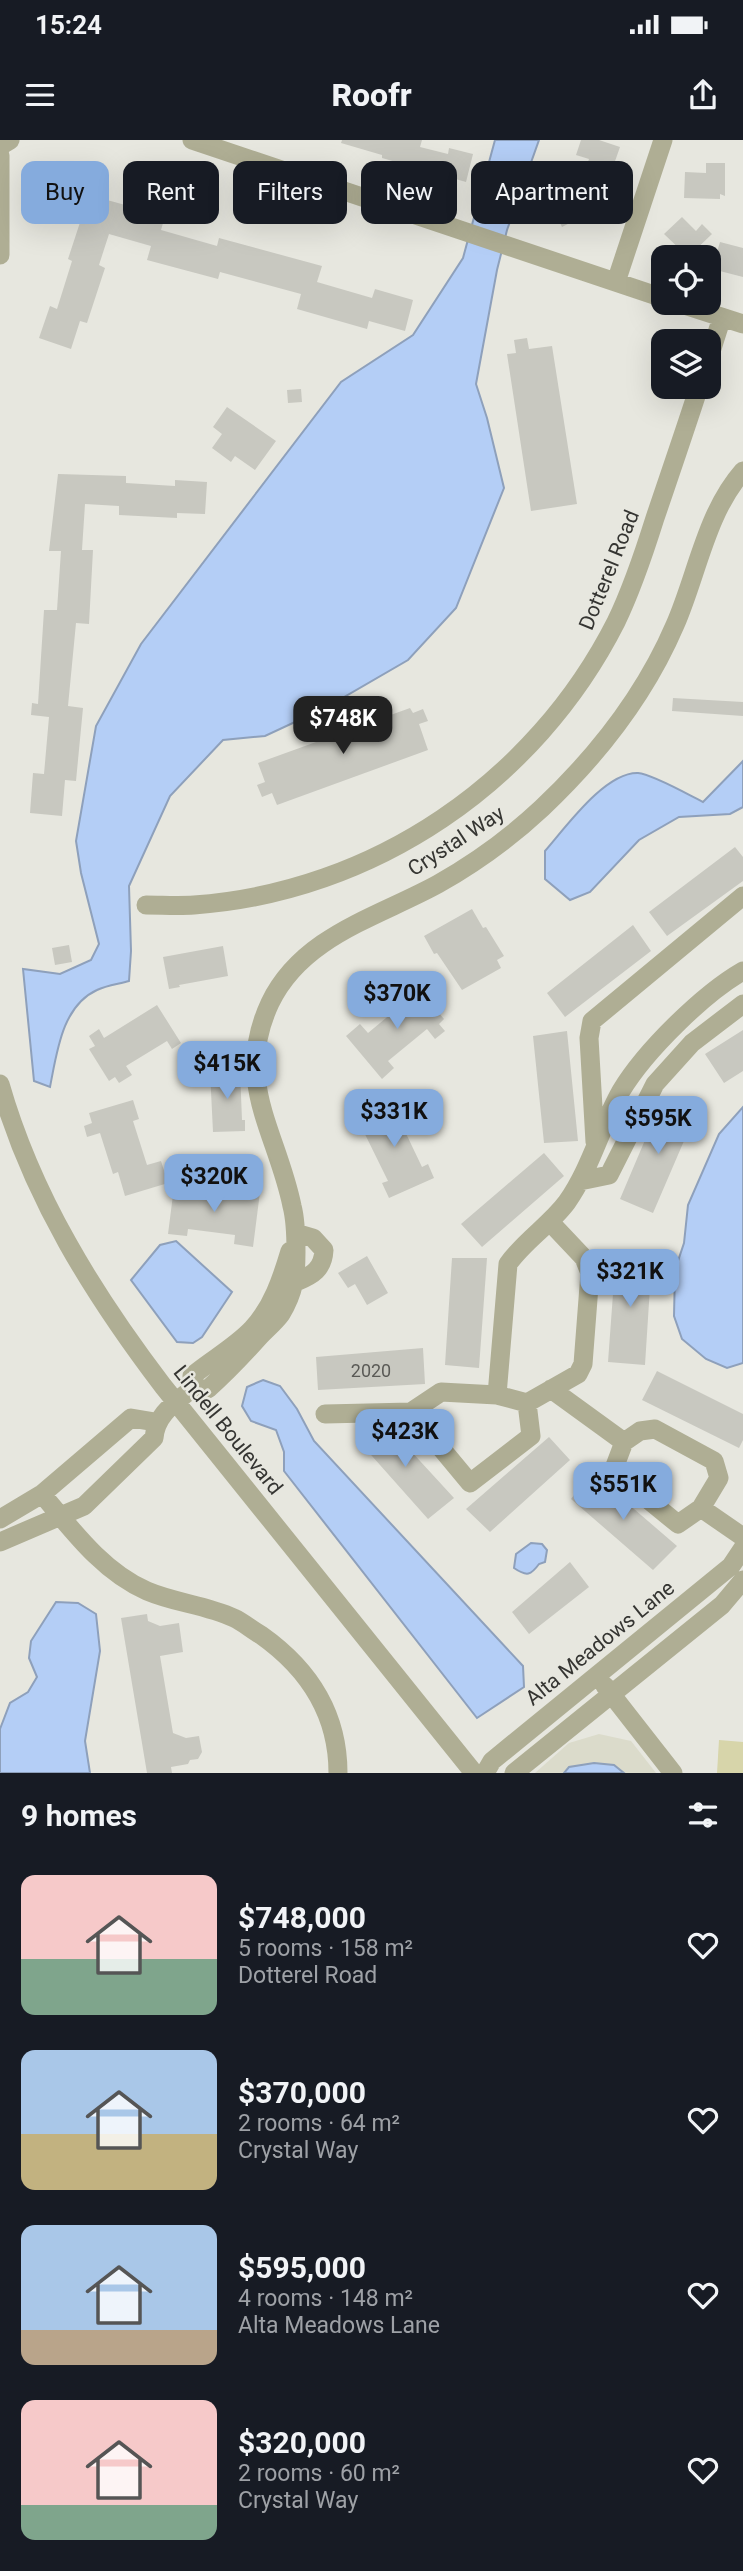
<!DOCTYPE html>
<html lang="en">
<head>
<meta charset="utf-8">
<style>
	:root { --surface:#171b24; --page:#20242c; --text:#f1f3f6; --muted:#9ea1a6; --accent:#85abdd }
	body { margin:0; font-family:Roboto,sans-serif; background:var(--page); color:var(--text); height:100vh; display:flex; flex-direction:column; font-size:26px; white-space:nowrap }
	* { box-sizing:border-box; margin:0 }
	p { font-size:23px; color:var(--muted) }
	.icon { flex:none; width:38px; height:38px; fill:none; stroke:currentColor; stroke-width:2; stroke-linecap:round; stroke-linejoin:round }
	.map { position:relative; height:1633px; overflow:hidden }
	.details { display:flex; flex-direction:column; background:var(--surface); flex:1 }
	.details>* { flex:none }
	.hud { position:absolute; left:21px; top:21px; width:702px; height:63px; display:flex; gap:14px }
	.controls { position:absolute; left:651px; top:105px; display:grid; gap:14px }
	.controls a { display:grid; place-items:center; width:70px; height:70px; border-radius:14px; background:var(--surface); box-shadow:0 7px 28px #0002; font-size:35px }
	.price { position:absolute; translate:-50% -60px; padding:0 16px; border-radius:14px; background:var(--accent); color:#111; font-size:23px; line-height:46px; filter:drop-shadow(0 2px 4px #0008) }
	.price::after { content:''; position:absolute; left:50%; top:42px; width:21px; height:16px; margin-left:-10px; background:inherit; clip-path:polygon(0 0,100% 0,50% 100%) }
	.price.current { background:#222; color:#fff }
	ul { padding:0; list-style:none }
	li { display:flex; align-items:center; gap:21px; height:175px; padding:0 21px }
	li span { display:grid; place-items:center; flex:none; width:196px; height:140px; border-radius:14px; color:#555 }
	li>.icon { margin-inline-start:auto }
	span .icon { width:84px; height:84px; fill:#fffc; stroke-width:1 }
	li b { font-size:30px }
	h2 { display:flex; justify-content:space-between; align-items:center; height:84px; padding:0 21px; font-size:30px }
	.chip { padding:0 24px; border-radius:14px; background:var(--surface); box-shadow:0 7px 28px #0002; font-size:24px; line-height:63px }
	.chip.current { background:var(--accent); color:#111 }
	.status { display:flex; justify-content:space-between; align-items:center; height:49px; padding:0 35px; background:var(--surface); direction:ltr }
	.status svg { height:19px; fill:currentColor }
	header { display:flex; justify-content:space-between; align-items:center; height:91px; padding:0 21px; background:var(--surface); font-size:32px; font-weight:800 }
	.map>svg:first-child { display:block }
	.built { fill:#dbdbcb }
	.green { fill:#d7d5aa }
	.water { fill:#b4cef6; stroke:#8ea0bb; stroke-width:2 }
	.building { fill:#c8c8c0 }
	.lines { fill:none; stroke-linecap:round; stroke-linejoin:round }
	.minor { stroke:#afae94; stroke-width:19 }
	.labels { text-anchor:middle; stroke-width:5; stroke-linejoin:round; paint-order:stroke }
	.number-label { font-size:18px; fill:#5a5a56 }
	.street-label { font-size:21px; fill:#353532; stroke:#e7e7df }
</style>
</head>
<body>
<div class="status"><b>15:24</b><svg viewBox="0 0 49 12"><path d="M0 12V9h3v3zM5 12V6h3v6zM10 12V3h3v9zM15 12V0h3v12zM26 1h20v11H26zM47 4h2v5h-2z"/></svg></div>
<header><svg class="icon" aria-label="menu" viewBox="0 0 24 24"><path d="M4 6h16M4 12h16M4 18h16"/></svg>Roofr<svg class="icon" aria-label="share" viewBox="0 0 24 24"><path d="M12 15V3M7 8l5-5 5 5M5 13v7h14v-7"/></svg></header>
<div class="map">
<svg width="743" height="1633" viewBox="0 0 743 1633">
	<rect width="100%" height="100%" fill="#e7e7df"/>
	<path class="built" d="M599,1594L631,1601L656,1633H535L569,1603Z"/>
	<path class="green" d="M719,1600L743,1602V1633H717Z"/>
	<path class="water" d="M495,0H539L507,90L497,130L476,244L487,278L504,348L456,468L408,520L325,568L265,596L223,600L170,656L129,746L131,811L129,841C119,844 107,845 97,850C62,866 57,912 50,947L34,941L23,829L60,834L91,820L99,804L81,733L76,701L96,586L141,504L341,242L413,195L463,118Z
		M743,621V667L730,674L679,677L639,700L590,752L570,760L545,739V711C566,687 605,632 638,633C652,634 689,655 703,662Z
		M743,967V1223L727,1228L706,1219L682,1199L674,1176L675,1130L684,1103L688,1065L719,994Z
		M176,1101L232,1152L202,1197L193,1203L177,1202L131,1140L160,1105Z
		M263,1240L280,1246L297,1269L314,1301L523,1526L524,1547L477,1578L284,1331V1312L276,1290L251,1281L242,1266L247,1247Z
		M531,1403L542,1404L547,1410L545,1422L539,1424C531,1435 527,1437 514,1428L516,1414Z
		M56,1462L78,1463L96,1474L100,1511L85,1601L90,1633H0V1589L10,1563L28,1552L37,1537L29,1518L31,1501Z
		M594,1623L614,1625L624,1633H564L569,1627Z"/>
	<path class="building" d="M342,0H422L420,7L448,14L449,8L473,14L466,42L382,18V15L341,3Z
		M581,0H599L620,7L607,44L583,36L589,19L576,15Z
		M706,23H725V56L720,54V59L684,58L685,32L706,33Z
		M581,47L593,71L562,87L550,62Z
		M89,55L165,76L161,90L217,106L219,98L322,126L317,142L372,158L375,149L413,160L405,191L369,181L367,189L297,169L301,154L220,132L218,139L147,120L151,106L109,94L99,125L105,128L87,183L80,181L71,209L39,198L50,166L57,169L72,121L68,119Z
		M682,77L696,91L702,84L712,94L688,117L664,94Z
		M720,102L743,108V137L712,129Z
		M527,198L529,209L552,206L577,364L531,371L507,214L516,213L514,200Z
		M301,249L302,262L288,263L287,250Z
		M227,267L276,301L255,330L235,316L231,322L212,308L222,294L213,287Z
		M58,334L126,336V343L175,346V340L207,342L205,374L177,373V378L119,375V366L85,364L82,410H93L89,484L76,483L68,566L83,568L76,641L65,640L62,676L30,673L33,633L44,634L49,577L31,575L32,563L38,564L44,470H57L61,411H49Z
		M673,558L743,562V576L672,571Z
		M410,568L413,573L423,569L428,581L419,584L428,610L277,665L272,653L262,657L257,645L265,642L258,623Z
		M735,707L743,717V741L667,796L649,772Z
		M472,769L483,788L486,787L504,816L497,820L501,828L462,850L437,813L434,814L424,796Z
		M633,785L651,811L565,877L547,853Z
		M69,805L72,822L55,825L52,808Z
		M223,806L228,836L179,845L180,847L169,849L163,817Z
		M414,844L444,879L439,884L445,891L435,899L427,889L388,921L394,928L382,939L346,896L360,884L368,893L404,863L399,856Z
		M157,865L181,903L172,909L167,901L126,926L132,935L119,943L115,937L109,941L89,909L95,906L89,896L99,889L104,898Z
		M743,890V931L724,943L705,914Z
		M567,891L578,1001L544,1003L533,896Z
		M240,930L242,980H245V991L213,992L210,931Z
		M133,960L139,979L133,981L147,1025L161,1021L168,1043L125,1056L118,1032L113,1034L100,993L87,997L84,986L92,983L89,973Z
		M662,960L696,973L653,1073L620,1059Z
		M392,963L394,969L403,965L409,979L401,983L422,1027L428,1024L434,1038L389,1058L382,1043L388,1041L357,978Z
		M544,1013L564,1036L482,1107L461,1084Z
		M175,1039L196,1042L194,1054L243,1060L245,1050L260,1052L253,1107L234,1104L235,1095L188,1089L187,1096L168,1094Z
		M616,1113L652,1116L645,1225L608,1222Z
		M367,1116L388,1153L367,1165L355,1144L348,1148L338,1133Z
		M452,1118H487L479,1228L445,1225Z
		M423,1208L425,1244L318,1250L316,1217Z
		M657,1231L743,1274V1300L739,1308L642,1260Z
		M372,1285H387L454,1358L428,1379L356,1298Z
		M549,1297L570,1320L490,1392L466,1369Z
		M591,1332L677,1406L653,1430L571,1359Z
		M570,1422L589,1447L529,1494L512,1472Z
		M147,1474L148,1481L160,1486L179,1483L183,1512L160,1516L173,1593L186,1598L199,1596L202,1612L198,1619L190,1620L188,1624L171,1627L172,1633H147L121,1478Z"/>
	<g class="lines">
		<path class="minor" d="M192,0L663,158
			M0,6L10,0
			M0,15V115
			M616,142L663,0
			M678,163L743,184
			M709,218L722,177
			M146,765C162,765 178,766 194,765C374,752 535,642 616,482C632,449 644,413 655,378C670,334 685,290 699,247
			M0,944C32,1056 93,1154 163,1246L474,1633
			M595,1002L589,898L592,881L743,756
			M580,1041L609,1035L655,944L692,903L743,864
			M296,1093L313,1098L324,1110C323,1129 313,1135 296,1142
			M193,1248L192,1236C211,1220 235,1207 252,1189C272,1168 282,1138 290,1111
			M551,1249L624,1302L640,1291L655,1289L714,1321L719,1338L701,1368L678,1384L613,1331L624,1302
			M497,1255L508,1124C525,1100 550,1085 567,1062C591,1028 601,986 621,951C645,911 703,854 743,831
			M527,1263L531,1296L470,1343L411,1272L441,1252L497,1255L527,1263L578,1234L583,1224L590,1133L584,1118L550,1082
			M325,1274L411,1272
			M42,1354C72,1390 103,1432 147,1451C175,1463 206,1465 234,1478C243,1482 252,1490 261,1495C309,1529 338,1573 338,1633
			M701,1368L743,1397
			M0,1379L42,1354L131,1278L155,1282
			M0,1402L84,1366L154,1298C156,1274 175,1263 193,1248L208,1249C227,1232 244,1214 261,1195C268,1188 276,1181 281,1174C294,1152 296,1137 296,1112C296,1097 296,1081 292,1066C277,992 233,942 270,863C302,796 378,777 438,744C475,723 511,697 542,668C597,616 645,555 675,485C697,435 706,373 743,331
			M605,1546L673,1633
			M485,1633L492,1621L731,1426L743,1408
			M514,1633L722,1465L743,1440"/>
	</g>
	<g class="labels">
		<g class="number-label">
			<text x="371" y="1237">2020</text>
		</g>
		<g class="street-label">
			<text transform="translate(609 430) rotate(-68)" y="7">Dotterel Road</text>
			<text transform="translate(456 701) rotate(-33)" y="7">Crystal Way</text>
			<text transform="translate(228 1290) rotate(51)" y="7">Lindell Boulevard</text>
			<text transform="translate(600 1503) rotate(-39)" y="7">Alta Meadows Lane</text>
		</g>
	</g>
</svg>
<div class="controls">
<a><svg class="icon" aria-label="locate" viewBox="0 0 24 24"><circle cx="12" cy="12" r="6"/><path d="M12 2v4M12 18v4M2 12h4M18 12h4"/></svg></a>
<a><svg class="icon" aria-label="layers" viewBox="0 0 24 24"><path d="M12 4l9 5-9 5-9-5zM3 14l9 5 9-5"/></svg></a>
</div>
<b class="price current" style="left:343px;top:616px">$748K</b>
<b class="price" style="left:397px;top:891px">$370K</b>
<b class="price" style="left:227px;top:961px">$415K</b>
<b class="price" style="left:394px;top:1009px">$331K</b>
<b class="price" style="left:658px;top:1016px">$595K</b>
<b class="price" style="left:214px;top:1074px">$320K</b>
<b class="price" style="left:630px;top:1169px">$321K</b>
<b class="price" style="left:405px;top:1329px">$423K</b>
<b class="price" style="left:623px;top:1382px">$551K</b>
<div class="hud">
<a class="chip current">Buy</a>
<a class="chip">Rent</a>
<a class="chip">Filters</a>
<a class="chip">New</a>
<a class="chip">Apartment</a>
</div>
</div>
<section class="details">
<h2>9 homes<svg class="icon" aria-label="filters" viewBox="0 0 24 24"><path d="M4 7h16M4 17h16"/><circle cx="9" cy="7" r="2"/><circle cx="15" cy="17" r="2"/></svg></h2>
<ul>
<li><span style="background:linear-gradient(#f6c9c9 60%,#7fa58c 0)"><svg class="icon" aria-label="home" viewBox="0 0 24 24"><path d="M3 11l9-7 9 7M6 9v11h12V9"/></svg></span><div><b>$748,000</b><p>5 rooms · 158 m²</p><p>Dotterel Road</p></div><svg class="icon" aria-label="heart" viewBox="0 0 24 24"><path d="M12 20l-8-8c-3-5 5-10 8-4 3-6 11-1 8 4z"/></svg></li>
<li><span style="background:linear-gradient(#a9c7e8 60%,#c2b280 0)"><svg class="icon" aria-label="home" viewBox="0 0 24 24"><path d="M3 11l9-7 9 7M6 9v11h12V9"/></svg></span><div><b>$370,000</b><p>2 rooms · 64 m²</p><p>Crystal Way</p></div><svg class="icon" aria-label="heart" viewBox="0 0 24 24"><path d="M12 20l-8-8c-3-5 5-10 8-4 3-6 11-1 8 4z"/></svg></li>
<li><span style="background:linear-gradient(#a9c7e8 75%,#b9a48a 0)"><svg class="icon" aria-label="home" viewBox="0 0 24 24"><path d="M3 11l9-7 9 7M6 9v11h12V9"/></svg></span><div><b>$595,000</b><p>4 rooms · 148 m²</p><p>Alta Meadows Lane</p></div><svg class="icon" aria-label="heart" viewBox="0 0 24 24"><path d="M12 20l-8-8c-3-5 5-10 8-4 3-6 11-1 8 4z"/></svg></li>
<li><span style="background:linear-gradient(#f6c9c9 75%,#7fa58c 0)"><svg class="icon" aria-label="home" viewBox="0 0 24 24"><path d="M3 11l9-7 9 7M6 9v11h12V9"/></svg></span><div><b>$320,000</b><p>2 rooms · 60 m²</p><p>Crystal Way</p></div><svg class="icon" aria-label="heart" viewBox="0 0 24 24"><path d="M12 20l-8-8c-3-5 5-10 8-4 3-6 11-1 8 4z"/></svg></li>
</ul>
</section>
</body>
</html>
